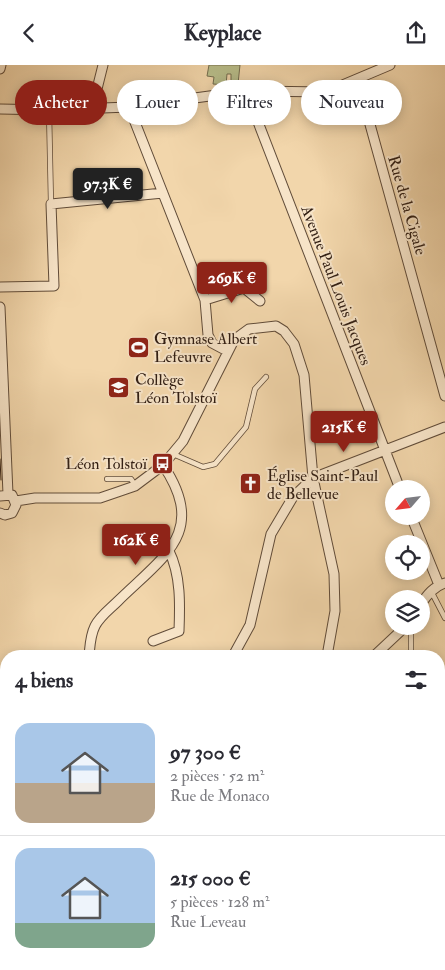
<!DOCTYPE html>
<html lang="fr">
<head>
<meta charset="utf-8">
<style>
	:root { --surface:#fff; --page:#f7f7f7; --text:#2b2b33; --muted:#7c7c81; --line:#e1e1e2; --accent:#8f2418 }
	body { margin:0; font-family:"IM FELL Double Pica",serif; background:var(--page); color:var(--text); height:100vh; display:flex; flex-direction:column; font-size:19px; white-space:nowrap }
	* { box-sizing:border-box; margin:0 }
	p { font-size:16px; color:var(--muted) }
	.icon { flex:none; width:28px; height:28px; fill:none; stroke:currentColor; stroke-width:2; stroke-linecap:round; stroke-linejoin:round }
	.map { position:relative; flex:1; overflow:hidden }
	.drawer { position:absolute; left:0px; top:585px; width:445px; height:320px; display:flex; flex-direction:column; background:var(--surface); border-radius:20px 20px 0 0; box-shadow:0 2px 12px #0003 }
	.drawer>* { flex:none }
	.banner { position:absolute; left:15px; top:15px; width:415px; height:45px; display:flex; gap:10px }
	.needle { width:32px; rotate:242deg }
	.fabs { position:absolute; left:385px; top:415px; display:grid; gap:10px }
	.fabs a { display:grid; place-items:center; width:45px; height:45px; border-radius:50%; background:var(--surface); box-shadow:0 2px 12px #0003; font-size:25px }
	.price { position:absolute; translate:-50% -42px; padding:0 11px; border-radius:5px; background:var(--accent); color:#fff; font-size:16px; line-height:32px; filter:drop-shadow(0 1px 2px #0008) }
	.price::after { content:''; position:absolute; left:50%; top:30px; width:15px; height:11px; margin-left:-8px; background:inherit; clip-path:polygon(0 0,100% 0,50% 100%) }
	.price.selected { background:#222; color:#fff }
	ul { padding:0; list-style:none }
	li { display:flex; align-items:center; gap:15px; height:125px; padding:0 15px }
	li+li { border-top:1px solid var(--line) }
	li span { display:grid; place-items:center; flex:none; width:140px; height:100px; border-radius:15px; color:#555 }
	li>.icon { margin-inline-start:auto }
	span .icon { width:60px; height:60px; fill:#fffc; stroke-width:1 }
	li b { font-size:21px }
	h2 { display:flex; justify-content:space-between; align-items:center; height:60px; padding:0 15px; font-size:21px }
	.chip { padding:0 18px; border-radius:22px; background:var(--surface); box-shadow:0 2px 12px #0003; font-size:18px; line-height:45px }
	.chip.selected { background:var(--accent); color:#fff }
	header { display:flex; justify-content:space-between; align-items:center; height:65px; padding:0 15px; background:var(--surface); font-size:22px; font-weight:800 }
	.map>svg:first-child { display:block }
	.green { fill:#b8be8b; stroke:#746e4f }
	.lines { fill:none; stroke-linecap:round; stroke-linejoin:round }
	.lane-casing { stroke:#614c39; stroke-width:6 }
	.street-casing { stroke:#614c39; stroke-width:11 }
	.lane { stroke:#f7e4c8; stroke-width:4.5 }
	.street { stroke:#f7e4c8; stroke-width:9 }
	.tram { stroke:#311e13; stroke-width:1 }
	.labels { text-anchor:middle; stroke-width:4; stroke-linejoin:round; paint-order:stroke }
	.street-label { font-size:16px; fill:#311e13; stroke:#f7e4c8 }
	.poi-label { font-size:16px; fill:#311e13; stroke:#f7e4c8; text-anchor:start }
</style>
</head>
<body>
<header><svg class="icon" aria-label="back" viewBox="0 0 24 24"><path d="M15 5l-7 7 7 7"/></svg>Keyplace<svg class="icon" aria-label="share" viewBox="0 0 24 24"><path d="M12 15V3M7 8l5-5 5 5M5 13v7h14v-7"/></svg></header>
<div class="map">
<svg width="445" height="905" viewBox="0 0 445 905">
	<rect width="100%" height="100%" fill="#f2d6ab"/>
	<filter id="stains"><feTurbulence type="fractalNoise" baseFrequency=".004" numOctaves="4"/><feColorMatrix values="0 0 0 0 .2 0 0 0 0 .09 0 0 0 0 .02 0 0 0 .5 -.17"/></filter>
	<radialGradient id="worn" r=".72"><stop offset=".6" stop-color="#630" stop-opacity="0"/><stop offset="1" stop-color="#630" stop-opacity=".3"/></radialGradient>
	<path class="green" d="M209,0H240L238,19H231V9H227L226,20L213,19L214,12L207,11Z"/>
	<g class="lines">
		<defs>
			<path id="lane" d="M49,46L51,139
				M173,389L203,402L215,399L246,362L255,324L266,312
				M107,414H131L135,420
				M431,526L445,553
				M407,561L411,566V591
				M439,623H445"/>
			<path id="street" d="M0,4L1,0
				M358,16L445,331
				M246,26L400,424
				M129,42L205,235L208,270L212,278L227,286
				M0,44L49,45L129,42L246,26L326,27L390,0
				M92,44L103,0
				M0,222L54,221L51,139L163,128
				M205,235L244,223L260,236
				M0,242L8,429
				M0,431L12,430L16,440L12,448L5,450L0,448
				M16,436L35,433H100L135,421L163,400L183,376L234,275L249,264L276,261L284,266L294,279L304,310L313,413L334,509L335,546L327,591
				M411,451L439,520
				M421,539C427,530 434,521 445,518
				M153,576L179,566C180,540 181,510 169,486
				M89,591C90,581 90,571 95,561C100,551 110,544 118,536C164,491 208,467 163,400
				M233,591L250,560L271,469L293,432L313,413L445,362
				M374,591L406,561
				M0,615L6,618
				M0,662L6,658
				M439,668L445,665
				M0,760L6,759
				M439,796L445,794
				M0,804H6
				M0,857H6
				M439,895L445,892
				M140,905L153,899"/>
		</defs>
		<use href="#lane" class="lane-casing"/>
		<use href="#street" class="street-casing"/>
		<use href="#lane" class="lane"/>
		<use href="#street" class="street"/>
		<path class="tram" d="M0,394L1,415"/>
	</g>
	<defs>
		<symbol id="stadium-square" viewBox="-11 -11 22 22"><rect x="-9" y="-9" width="18" height="18" rx="4" fill="#8f2418" stroke="#f7e4c8"/><path d="M0-5a6.5 5 0 1 0 0 10a6.5 5 0 1 0 0-10ZM-3.5-1.8h7v3.6h-7Z" fill="#fff"/></symbol>
		<symbol id="school-square" viewBox="-11 -11 22 22"><rect x="-9" y="-9" width="18" height="18" rx="4" fill="#8f2418" stroke="#f7e4c8"/><path d="M0-5L7-2L0 1L-7-2ZM-4 1L0 2.5L4 1V4Q0 6-4 4Z" fill="#fff"/></symbol>
		<symbol id="bus-square" viewBox="-11 -11 22 22"><rect x="-9" y="-9" width="18" height="18" rx="4" fill="#8f2418" stroke="#f7e4c8"/><path d="M-5-6H5V4H4V6H2V4H-2V6H-4V4H-5ZM-3.5-4V0h7V-4ZM-3.5 1.2v1.5H-2V1.2ZM2 1.2v1.5H3.5V1.2Z" fill="#fff"/></symbol>
		<symbol id="church-square" viewBox="-11 -11 22 22"><rect x="-9" y="-9" width="18" height="18" rx="4" fill="#8f2418" stroke="#f7e4c8"/><path d="M-1.2-6h2.4v3.5h3.3v2.4h-3.3V6h-2.4V-.1h-3.3v-2.4h3.3Z" fill="#fff"/></symbol>
	</defs>
	<g fill-rule="evenodd">
		<use href="#stadium-square" x="126" y="270" width="25" height="25"/>
		<use href="#school-square" x="106" y="310" width="25" height="25"/>
		<use href="#bus-square" x="150" y="386" width="25" height="25"/>
		<use href="#church-square" x="238" y="406" width="25" height="25"/>
	</g>
	<g class="labels">
		<g class="street-label">
			<text transform="translate(408 140) rotate(74)" y="6">Rue de la Cigale</text>
			<text transform="translate(337 220) rotate(69)" y="6">Avenue Paul Louis Jacques</text>
		</g>
		<g class="poi-label">
			<text x="154" y="279">Gymnase Albert<tspan x="154" dy="18">Lefeuvre</tspan></text>
			<text x="135" y="320">Collège<tspan x="135" dy="18">Léon Tolstoï</tspan></text>
			<text x="147" y="404" text-anchor="end">Léon Tolstoï</text>
			<text x="267" y="416">Église Saint-Paul<tspan x="267" dy="18">de Bellevue</tspan></text>
		</g>
	</g>
	<rect width="100%" height="100%" filter="url(#stains)"/>
	<rect width="100%" height="100%" fill="url(#worn)"/>
</svg>
<div class="fabs">
<a><svg class="needle" viewBox="-14 -14 28 28"><path d="M0-13l5 13h-10z" fill="#e53935"/><path d="M0 13l5-13h-10z" fill="#7c7c81"/></svg></a>
<a><svg class="icon" aria-label="locate" viewBox="0 0 24 24"><circle cx="12" cy="12" r="6"/><path d="M12 2v4M12 18v4M2 12h4M18 12h4"/></svg></a>
<a><svg class="icon" aria-label="layers" viewBox="0 0 24 24"><path d="M12 4l9 5-9 5-9-5zM3 14l9 5 9-5"/></svg></a>
</div>
<b class="price selected" style="left:108px;top:145px">97.3K €</b>
<b class="price" style="left:232px;top:239px">269K €</b>
<b class="price" style="left:344px;top:388px">215K €</b>
<b class="price" style="left:136px;top:501px">162K €</b>
<div class="banner">
<a class="chip selected">Acheter</a>
<a class="chip">Louer</a>
<a class="chip">Filtres</a>
<a class="chip">Nouveau</a>
</div>
<section class="drawer">
<h2>4 biens<svg class="icon" aria-label="filters" viewBox="0 0 24 24"><path d="M4 7h16M4 17h16"/><circle cx="9" cy="7" r="2"/><circle cx="15" cy="17" r="2"/></svg></h2>
<ul>
<li><span style="background:linear-gradient(#a9c7e8 60%,#b9a48a 0)"><svg class="icon" aria-label="home" viewBox="0 0 24 24"><path d="M3 11l9-7 9 7M6 9v11h12V9"/></svg></span><div><b>97 300 €</b><p>2 pièces · 52 m²</p><p>Rue de Monaco</p></div></li>
<li><span style="background:linear-gradient(#a9c7e8 75%,#7fa58c 0)"><svg class="icon" aria-label="home" viewBox="0 0 24 24"><path d="M3 11l9-7 9 7M6 9v11h12V9"/></svg></span><div><b>215 000 €</b><p>5 pièces · 128 m²</p><p>Rue Leveau</p></div></li>
</ul>
</section>
</div>
</body>
</html>
